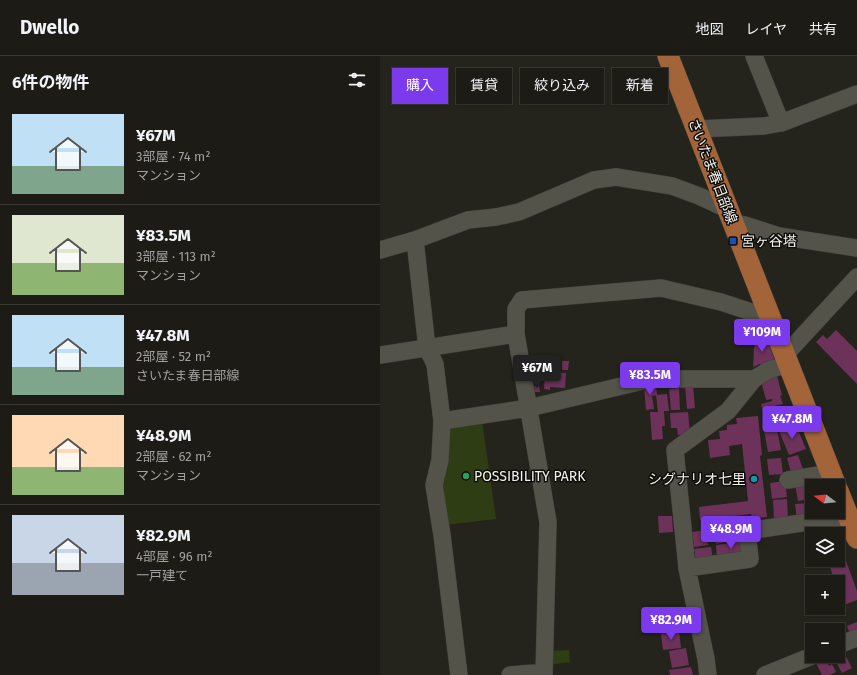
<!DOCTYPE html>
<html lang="ja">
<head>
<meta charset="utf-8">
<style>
	:root { --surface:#1c1b15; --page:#25241e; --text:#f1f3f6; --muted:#a0a1a0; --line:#3a3934; --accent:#7c3aed }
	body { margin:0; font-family:"Fira Sans","Noto Sans JP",sans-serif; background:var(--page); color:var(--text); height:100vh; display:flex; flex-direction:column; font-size:15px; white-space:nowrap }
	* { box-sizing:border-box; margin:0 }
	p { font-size:13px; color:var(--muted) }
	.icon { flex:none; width:22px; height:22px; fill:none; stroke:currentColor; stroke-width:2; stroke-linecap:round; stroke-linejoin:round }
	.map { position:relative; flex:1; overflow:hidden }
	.panel { display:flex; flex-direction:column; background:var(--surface); width:380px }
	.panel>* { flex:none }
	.guide { position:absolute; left:12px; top:12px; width:380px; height:36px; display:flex; gap:8px }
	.needle { width:26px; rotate:286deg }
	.fabs { position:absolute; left:425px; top:423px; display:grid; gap:8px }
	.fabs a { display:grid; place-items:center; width:40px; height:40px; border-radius:0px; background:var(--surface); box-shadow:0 1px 3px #0004,0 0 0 1px var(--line); font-size:20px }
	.price { position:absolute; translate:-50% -34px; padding:0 9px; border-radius:4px; background:var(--accent); color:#fff; font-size:13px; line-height:26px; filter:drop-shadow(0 1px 2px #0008) }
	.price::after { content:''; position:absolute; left:50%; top:24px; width:12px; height:9px; margin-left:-6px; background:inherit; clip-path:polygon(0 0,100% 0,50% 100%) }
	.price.current { background:#222; color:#fff }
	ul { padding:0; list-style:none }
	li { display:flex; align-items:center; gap:12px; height:100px; padding:0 12px }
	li+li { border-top:1px solid var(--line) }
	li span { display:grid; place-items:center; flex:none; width:112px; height:80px; border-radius:0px; color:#555 }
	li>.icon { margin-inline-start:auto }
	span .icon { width:48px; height:48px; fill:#fffc; stroke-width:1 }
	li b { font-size:17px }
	h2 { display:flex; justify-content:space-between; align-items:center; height:48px; padding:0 12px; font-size:17px }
	.pill { padding:0 14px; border-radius:0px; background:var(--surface); box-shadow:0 1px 3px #0004,0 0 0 1px var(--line); font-size:14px; line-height:36px }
	.pill.current { background:var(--accent); color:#fff }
	header { display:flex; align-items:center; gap:24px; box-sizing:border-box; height:56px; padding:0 20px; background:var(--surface); border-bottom:1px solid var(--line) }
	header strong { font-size:19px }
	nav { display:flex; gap:22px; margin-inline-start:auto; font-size:14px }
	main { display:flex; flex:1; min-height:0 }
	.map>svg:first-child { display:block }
	.green { fill:#2e3d13 }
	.building { fill:#6d325a }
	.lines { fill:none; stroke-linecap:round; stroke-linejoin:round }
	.minor-casing { stroke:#413f39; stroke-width:18 }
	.major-casing { stroke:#413f39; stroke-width:22 }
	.minor { stroke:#54534a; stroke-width:17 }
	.major { stroke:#a3643a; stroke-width:21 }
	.transit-dot { fill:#1a4fb4; stroke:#0e0d0a; stroke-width:1.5 }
	.leisure-dot { fill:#2e9e5b; stroke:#0e0d0a; stroke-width:1.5 }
	.culture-dot { fill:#0f9aa8; stroke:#0e0d0a; stroke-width:1.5 }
	.labels { text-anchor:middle; stroke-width:3; stroke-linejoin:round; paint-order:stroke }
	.street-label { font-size:14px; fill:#f2f1ec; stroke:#0e0d0a }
	.poi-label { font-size:14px; fill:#f2f1ec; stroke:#0e0d0a; text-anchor:start }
</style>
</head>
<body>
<header>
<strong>Dwello</strong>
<nav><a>地図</a><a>レイヤ</a><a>共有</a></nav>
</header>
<main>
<section class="panel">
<h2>6件の物件<svg class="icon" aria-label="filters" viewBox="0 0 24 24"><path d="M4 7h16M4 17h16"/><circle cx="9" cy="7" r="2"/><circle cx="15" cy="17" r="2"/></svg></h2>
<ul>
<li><span style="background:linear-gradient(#bfe0f5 65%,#7fa58c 0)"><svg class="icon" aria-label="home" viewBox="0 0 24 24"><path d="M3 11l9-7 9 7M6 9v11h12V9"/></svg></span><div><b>¥67M</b><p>3部屋 · 74 m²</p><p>マンション</p></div></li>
<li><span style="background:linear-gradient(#dfe7d0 60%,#8fb573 0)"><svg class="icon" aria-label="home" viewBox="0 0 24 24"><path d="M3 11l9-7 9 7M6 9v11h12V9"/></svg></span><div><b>¥83.5M</b><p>3部屋 · 113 m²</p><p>マンション</p></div></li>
<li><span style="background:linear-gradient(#bfe0f5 65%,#7fa58c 0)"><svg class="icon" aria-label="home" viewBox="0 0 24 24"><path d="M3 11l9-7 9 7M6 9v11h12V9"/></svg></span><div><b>¥47.8M</b><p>2部屋 · 52 m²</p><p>さいたま春日部線</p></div></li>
<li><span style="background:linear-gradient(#ffd9b3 65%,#8fb573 0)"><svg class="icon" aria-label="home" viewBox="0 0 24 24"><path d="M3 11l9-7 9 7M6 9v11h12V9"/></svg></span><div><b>¥48.9M</b><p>2部屋 · 62 m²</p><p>マンション</p></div></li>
<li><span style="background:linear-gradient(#c9d6e8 60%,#9aa5b1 0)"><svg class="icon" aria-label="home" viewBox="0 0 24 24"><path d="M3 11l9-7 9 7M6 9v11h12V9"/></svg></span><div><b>¥82.9M</b><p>4部屋 · 96 m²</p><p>一戸建て</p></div></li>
</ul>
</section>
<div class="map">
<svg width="477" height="619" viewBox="0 0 477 619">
	<rect width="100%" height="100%" fill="#25241c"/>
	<path class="green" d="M102,365L116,463L65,469L59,429L67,376L73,369Z
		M189,594L190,606L169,609L170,595Z"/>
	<path class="building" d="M456,274L477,295V328L436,286L443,279L447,283Z
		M379,278L383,290L389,288L395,305L381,310L380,308L373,311L374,293L376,279Z
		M182,305H189L188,314H182Z
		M165,316L186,317L185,332L170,331V334L164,333Z
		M397,320L402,339L400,340L403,348L394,350L396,358L384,361L381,348L392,345V343L386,344L381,325Z
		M276,329L277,339L272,340L274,353L266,354L264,330Z
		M313,329L315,352L307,353L305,330Z
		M154,330H159L160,336H155Z
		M299,332L300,354H291L289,333Z
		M287,338L289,355H284L285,370H282L283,383L272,384L270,356H278L276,339Z
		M308,356L310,378L298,379L297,372H291L290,357Z
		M378,360L382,399L380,400L387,461L372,462L371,458L320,464L319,451L368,445L362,388L349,390L350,399L330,402L328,384L340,383L339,375L347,374V369L357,368L356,362Z
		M396,367L401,394L388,396L383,369Z
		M416,369L426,393L409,399L399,375Z
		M418,399L424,416L412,420L407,402Z
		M401,402L403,418L389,419L387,403Z
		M405,425L407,441L392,443L390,427Z
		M432,425L434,430H432V443L418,445L415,428Z
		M407,443L408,463L394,464L393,444Z
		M430,447L431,463L417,464L415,448Z
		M439,456H451L441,460Z
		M278,460H292L293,476L279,477Z
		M347,472L349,485L336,488L334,474Z
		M326,474L328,489L314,491L312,476Z
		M364,485L366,499L337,503L336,489Z
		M331,491L333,504L316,506L314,493Z
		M466,505L477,535V544L464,549L458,533V526H455L450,511Z
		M477,566V578L471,581L467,570Z
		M299,575L301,592L283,594L281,578Z
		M306,592L309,609L292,612L289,595Z
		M462,593L472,612L462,617L453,600H458V595Z
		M445,600L449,610L452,608L456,616L450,619H442L435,605Z
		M311,611L313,619H290L289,614Z"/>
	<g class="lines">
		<defs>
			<path id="minor" d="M374,0L401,67
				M317,73L384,70L401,67L477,38
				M353,169L360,168L365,169L399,180L477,192
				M35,184L47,292L55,308L62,365L149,352L271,323H374
				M0,194L35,184L88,164L116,161L139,156L214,124L236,121L292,130L319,140L347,153
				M0,299L136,278
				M405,299L477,221
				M62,365L60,404L54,429L62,479L79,619
				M408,424L451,417
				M307,512L370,503L367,475L428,466L437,467L477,462
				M458,589L477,582
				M130,619L164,616
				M164,619L168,466L136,278V253L142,244L281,232L341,246L386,261L389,260
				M328,619L326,603L307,512L295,394L348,355L374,323L389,314L408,308
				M385,619L432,600"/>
			<path id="major" d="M288,0L456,430
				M458,435L477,482"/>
		</defs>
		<use href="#minor" class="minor-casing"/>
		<use href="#major" class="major-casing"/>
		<use href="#minor" class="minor"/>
		<use href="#major" class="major"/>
	</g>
	<rect class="transit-dot" x="349" y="181" width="8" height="8" rx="2"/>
	<circle class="leisure-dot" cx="86" cy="420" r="4"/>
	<circle class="culture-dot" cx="374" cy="423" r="4"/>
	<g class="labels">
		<g class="street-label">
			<text transform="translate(333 115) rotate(69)" y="5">さいたま春日部線</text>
		</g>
		<g class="poi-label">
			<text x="361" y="190">宮ヶ谷塔</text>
			<text x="94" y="425">POSSIBILITY PARK</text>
			<text x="366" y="428" text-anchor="end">シグナリオ七里</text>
		</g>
	</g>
</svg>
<div class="fabs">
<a><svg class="needle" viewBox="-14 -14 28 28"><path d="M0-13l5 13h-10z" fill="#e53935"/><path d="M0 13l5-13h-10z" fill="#a0a1a0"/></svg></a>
<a><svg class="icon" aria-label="layers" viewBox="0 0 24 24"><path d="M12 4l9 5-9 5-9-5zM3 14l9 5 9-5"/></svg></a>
<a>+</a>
<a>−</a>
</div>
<b class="price" style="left:382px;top:297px">¥109M</b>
<b class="price current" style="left:157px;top:333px">¥67M</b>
<b class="price" style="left:270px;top:340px">¥83.5M</b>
<b class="price" style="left:412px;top:384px">¥47.8M</b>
<b class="price" style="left:351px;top:494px">¥48.9M</b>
<b class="price" style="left:291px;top:585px">¥82.9M</b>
<div class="guide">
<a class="pill current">購入</a>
<a class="pill">賃貸</a>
<a class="pill">絞り込み</a>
<a class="pill">新着</a>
</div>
</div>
</main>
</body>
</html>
